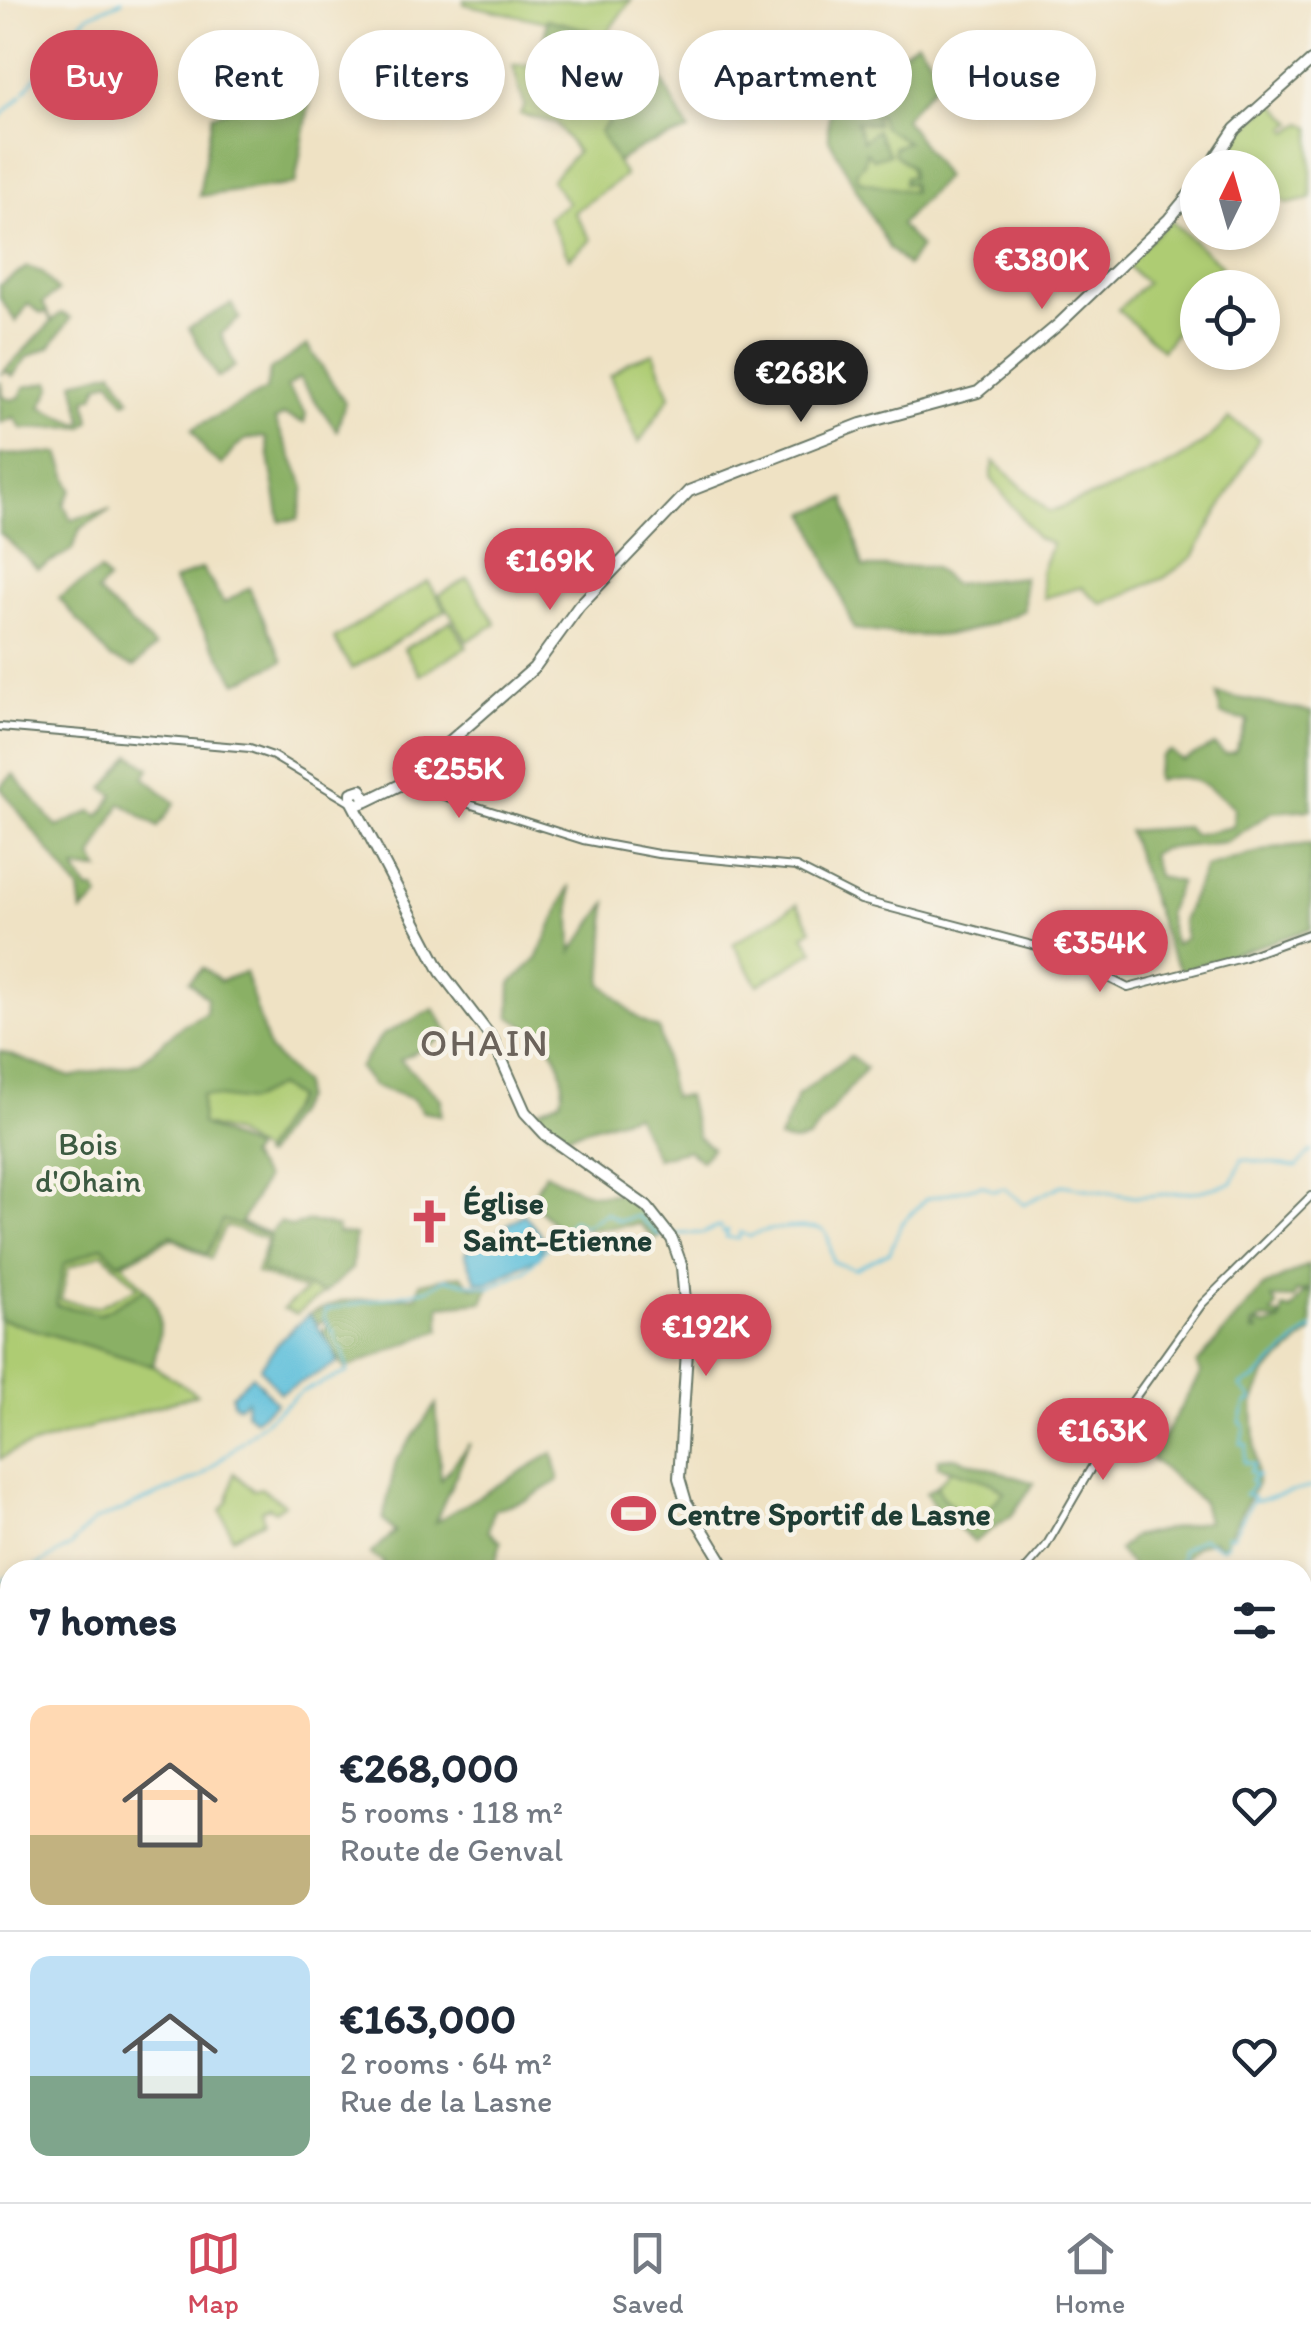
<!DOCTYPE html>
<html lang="en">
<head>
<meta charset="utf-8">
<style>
	:root { --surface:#fff; --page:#f2f2f3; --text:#1f2937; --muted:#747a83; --line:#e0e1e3; --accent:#d1495b }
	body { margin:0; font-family:Itim,sans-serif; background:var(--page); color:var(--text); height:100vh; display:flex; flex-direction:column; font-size:38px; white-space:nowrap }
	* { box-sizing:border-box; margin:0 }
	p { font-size:32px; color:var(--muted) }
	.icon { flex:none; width:55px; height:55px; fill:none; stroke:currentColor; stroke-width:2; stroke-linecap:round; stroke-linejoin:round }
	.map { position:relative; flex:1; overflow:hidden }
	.details { position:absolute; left:0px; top:1560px; width:1312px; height:642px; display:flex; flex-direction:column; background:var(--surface); border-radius:30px 30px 0 0; box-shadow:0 5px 15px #0003 }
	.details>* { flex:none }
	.guide { position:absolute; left:30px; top:30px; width:1252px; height:90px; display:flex; gap:20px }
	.needle { width:65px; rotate:5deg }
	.fabs { position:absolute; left:1180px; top:150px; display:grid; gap:20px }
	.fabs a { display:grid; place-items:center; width:100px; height:100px; border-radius:50%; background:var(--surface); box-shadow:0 5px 15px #0003; font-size:50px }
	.price { position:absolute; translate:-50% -85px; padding:0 22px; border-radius:35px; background:var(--accent); color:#fff; font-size:32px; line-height:65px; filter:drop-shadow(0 2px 5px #0008) }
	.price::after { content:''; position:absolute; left:50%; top:60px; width:30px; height:22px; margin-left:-15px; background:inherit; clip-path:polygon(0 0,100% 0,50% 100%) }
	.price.active { background:#222; color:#fff }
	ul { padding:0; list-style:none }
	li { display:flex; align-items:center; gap:30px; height:250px; padding:0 30px }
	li+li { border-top:2px solid var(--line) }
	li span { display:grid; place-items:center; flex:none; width:280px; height:200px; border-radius:20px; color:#555 }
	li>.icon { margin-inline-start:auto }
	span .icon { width:120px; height:120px; fill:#fffc; stroke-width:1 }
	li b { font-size:42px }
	h2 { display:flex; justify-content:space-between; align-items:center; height:120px; padding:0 30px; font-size:42px }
	.tag { padding:0 35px; border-radius:45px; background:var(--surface); box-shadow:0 5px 15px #0003; font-size:35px; line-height:90px }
	.tag.active { background:var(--accent); color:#fff }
	.menu { display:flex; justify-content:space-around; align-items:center; height:140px; border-top:2px solid var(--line); background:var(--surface); font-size:28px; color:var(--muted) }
	.menu a { display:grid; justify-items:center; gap:5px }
	.menu .active { color:var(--accent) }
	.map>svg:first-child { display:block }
	.green { fill:#aecc73; stroke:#668454; stroke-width:2.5; fill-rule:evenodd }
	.forest { fill:#8ab065; stroke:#54764c; stroke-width:2.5; fill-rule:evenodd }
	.water { fill:#5dbfdb; stroke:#3e7e88; stroke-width:2.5 }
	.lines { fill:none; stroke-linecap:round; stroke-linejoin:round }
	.stream { stroke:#5dbfdb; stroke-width:2.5 }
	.minor-casing { stroke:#687766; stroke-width:10 }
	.major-casing { stroke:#687766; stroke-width:14 }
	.minor { stroke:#fff; stroke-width:6 }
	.major { stroke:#fff; stroke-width:10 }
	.labels { text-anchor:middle; stroke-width:9; stroke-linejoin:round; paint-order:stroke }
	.park-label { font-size:32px; fill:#3c5a41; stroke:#f7f3e8 }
	.poi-label { font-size:32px; font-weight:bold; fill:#1f3d34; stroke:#f7f3e8; text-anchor:start }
	.quarter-label { font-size:38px; letter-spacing:2.5px; fill:#6b635b; stroke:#f7f3e8 }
</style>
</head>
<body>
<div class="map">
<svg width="1311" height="2202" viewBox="0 0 1311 2202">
	<rect width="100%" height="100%" fill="#f7f3e8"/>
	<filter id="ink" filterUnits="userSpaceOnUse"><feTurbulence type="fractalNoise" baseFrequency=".01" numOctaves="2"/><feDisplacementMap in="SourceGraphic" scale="20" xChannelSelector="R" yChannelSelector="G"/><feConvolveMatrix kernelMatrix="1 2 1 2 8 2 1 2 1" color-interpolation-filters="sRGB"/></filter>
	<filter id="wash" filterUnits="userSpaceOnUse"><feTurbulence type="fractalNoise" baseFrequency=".0048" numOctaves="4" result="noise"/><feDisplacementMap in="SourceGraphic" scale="40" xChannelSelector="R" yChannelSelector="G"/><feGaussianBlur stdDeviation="2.25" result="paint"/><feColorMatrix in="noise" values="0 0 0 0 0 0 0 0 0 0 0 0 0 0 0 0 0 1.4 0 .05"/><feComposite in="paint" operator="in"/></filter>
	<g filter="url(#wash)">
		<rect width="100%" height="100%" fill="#efe2c4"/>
		<path class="green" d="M464,0H631L584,64L633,93L600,132L625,176L574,212L591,240L569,258L548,217L568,203L551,180L577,152L556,123L520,114L525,106L513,65H537L544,46L571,60L589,31L464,4Z
			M1272,101L1294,123L1286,128L1289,132L1303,123L1311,128V199L1287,204L1263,183L1262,168L1243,167L1225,151Z
			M879,113L907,143L902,160L911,167L912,177L905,184L912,183L913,193L860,182L855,172L864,163L866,151L870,153L872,137L862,142L856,123Z
			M1170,220L1222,266L1209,287L1198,288L1197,305L1162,350L1118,310L1146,283L1125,264Z
			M654,353L670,396L639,443L610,376L630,361Z
			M1229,418L1259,439L1193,557L1164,578L1102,604L1082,587L1044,598L1041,572L1052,544L1037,538L991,478L994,461L1049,512C1112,487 1185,471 1229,418Z
			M468,578L496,624L467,641L439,595Z
			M428,581L446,610L352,669L334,639Z
			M451,621L467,647L420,675L404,649Z
			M797,904L812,929L804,935L814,951L758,985L733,944Z
			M277,1086L296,1097L262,1153L233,1133L201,1124L202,1095C230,1097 251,1103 277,1086Z
			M223,1220L270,1236L261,1271L324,1293L296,1314L283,1309L306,1291L256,1273L267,1239L225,1226L210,1259L172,1238L123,1264L145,1289L100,1314L56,1305L64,1264L102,1246L119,1263L171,1235L194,1250ZM103,1253L138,1287L97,1307L61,1300L68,1268Z
			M0,1319L153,1366L197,1394L14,1451L0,1459Z
			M952,1469L993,1483L1005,1492L974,1525L942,1497L937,1486Z
			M234,1473L253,1490L261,1488L284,1504L275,1511L269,1507L261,1510L264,1521L232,1537L221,1510L228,1502Z"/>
		<path class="forest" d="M547,19L589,30L571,61L544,46Z
			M917,42L943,75L904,118L945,177L900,225L920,247L907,266L889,248L829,139C822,101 852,76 873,48L887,63ZM879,114L883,127L907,142L894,147V154L911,167L912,177H905L904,184L912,183L913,192L859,181L856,172L864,163L866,152L873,159L889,154L876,130L863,141L856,122L877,124L874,116Z
			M646,49L689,131L642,147L617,162L600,132L633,93L637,57Z
			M314,78L295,184L199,196L212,115L282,94Z
			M27,267L42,272L58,291L43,303L52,321L61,313L71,318L50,347L27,357L13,376L5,371L0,375L52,322L46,311L42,314L28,304L16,322L0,298V285Z
			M231,304L240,318L221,334L235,366L218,378L189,328Z
			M307,345L345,402L337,431L299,378L287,387L306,413L304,423L284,415L275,420L305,487L298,519L280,521L266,438C243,434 234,448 222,465L207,454L192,429L266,390L270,370Z
			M113,371L130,399L125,402L110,380L99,385L94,396L86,399L90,421L83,427L22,429L14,417L0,423V381L3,397L11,400L20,397L24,387L49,382L52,387L41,407L79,424L83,421L74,382Z
			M59,453L72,490L64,504L71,520L111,509L80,529L72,550L38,569L0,533V455Z
			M845,499L863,567H933L952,584L1024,577V610C957,642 926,639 854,629L807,513Z
			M202,568L224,603L249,588L283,661L237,683L173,581Z
			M100,571L108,580L97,592L155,647L134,667L110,658L59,598Z
			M1217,694L1311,712V809L1272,812L1227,842L1160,849L1151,854L1157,876L1180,882L1167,913L1174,944L1185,938L1182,921L1205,867L1273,848L1311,844V929L1181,971L1168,947L1128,831L1186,827L1193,835L1233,827L1234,807C1208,786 1191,770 1157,781L1155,775L1162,756L1170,751L1183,761L1214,745L1225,754L1235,752L1248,721L1221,715Z
			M131,755L150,768L144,777L175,803L158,827L121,803L92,857L100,870L75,869L88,890H95L99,897L82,912L79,890L0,787L13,774L57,827L92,811L100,816L114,795L104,789Z
			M570,885L572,952L607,903L602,984C623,1001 633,1020 659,1029L672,1097L687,1096L698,1137L712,1148L701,1161L688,1150L656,1158L635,1114L557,1138L529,1114L561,1100C570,1058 545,1035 510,1017L511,983L537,959Z
			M203,968L220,981L245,972L269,1050L303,1084V1099L265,1157L261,1155L296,1098L278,1086L249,1101L202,1095L201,1124L254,1149L248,1157L265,1179L241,1223L270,1233L280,1222L292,1227L308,1221L337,1227V1233L355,1235L352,1269L324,1293L261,1271L270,1236L223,1220L207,1255L171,1235L119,1263L102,1246L64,1264L56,1305L100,1314L145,1289C167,1312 160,1337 153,1366L0,1319V1051L70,1077L139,1063L184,1024L206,1013L207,998L189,981Z
			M434,1009L450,1034L400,1060L441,1099V1115L423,1112L413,1099L373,1086L359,1068L382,1035Z
			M850,1056L866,1068L808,1139L794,1142L779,1139L798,1095Z
			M545,1173C568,1185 592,1200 618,1193L650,1214L664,1234L655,1239L640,1224L587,1230L577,1224L566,1234L561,1232L531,1200Z
			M1309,1265L1311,1289L1296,1292L1294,1299L1272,1298L1277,1306L1271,1314L1279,1315L1280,1321L1260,1319L1252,1325L1253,1331H1259L1254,1329L1258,1322L1265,1326L1281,1322L1283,1308L1291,1310L1304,1292H1311V1332L1265,1374L1253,1404L1257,1483L1223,1548L1214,1540L1195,1546L1175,1570H1135L1118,1550L1132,1537L1207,1521L1202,1502L1151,1458L1201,1373L1197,1364L1263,1287Z
			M461,1275L471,1286L489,1287L483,1302L440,1306V1330L345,1369L323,1332L327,1326L324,1320L317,1324L309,1314L342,1301L417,1296L420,1283Z
			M436,1404L441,1480L470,1443L435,1522L553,1453L559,1480L527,1500L494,1509L488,1531L501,1542L493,1570H381L384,1563L370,1554L395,1532L383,1520L396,1461Z
			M955,1457L1034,1483L1012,1515L974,1542L936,1509L926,1493L937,1486L942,1497L974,1524L1004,1492L993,1483L938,1466L939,1459Z
			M801,2193H1024L1017,2202H807Z"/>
		<path class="water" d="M524,1214L545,1240L539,1257L488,1283L476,1281L465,1253L473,1245L497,1239L498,1231Z
			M309,1314L334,1350L338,1363L280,1393L260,1368L282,1338Z
			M252,1375L276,1403L255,1420L246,1413L247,1400L238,1406L233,1403L232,1395Z"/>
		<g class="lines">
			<path class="stream" d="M73,30L89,15L122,1
				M25,91L71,32
				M0,117L22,95
				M677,1234L703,1233L720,1226L723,1232L728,1230L726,1237L739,1239L740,1232L750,1237C759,1228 814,1224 823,1230C830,1234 831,1254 833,1262L854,1269L890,1252L901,1224L926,1199L982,1185L994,1191L1004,1188L1024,1204L1062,1185L1135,1197L1201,1191L1232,1183L1242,1159L1297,1167L1311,1151
				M430,1288L445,1279L490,1287L525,1271L573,1220L584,1227L606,1213L619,1221L638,1216L658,1235H665
				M257,1428L301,1392L348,1372L343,1350L324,1317L326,1310L428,1289
				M1252,1502L1311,1487
				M30,1570L70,1546L93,1522L200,1477L255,1430
				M1156,1570L1174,1567L1182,1559L1181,1550L1202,1538L1221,1548L1227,1544V1535L1233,1536L1254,1497L1245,1495L1254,1485L1250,1480L1258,1475L1249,1472L1254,1464L1244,1462L1247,1444H1241L1244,1426L1240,1421L1246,1403L1253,1400L1240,1386L1255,1379L1311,1328
				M0,1581L10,1577
				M649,2192L657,2193L662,2199L664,2192
				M679,2192H683
				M626,2202L622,2201L626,2192"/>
		</g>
	</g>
	<g filter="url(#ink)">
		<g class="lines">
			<defs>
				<path id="minor" d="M0,727L250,748L273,756L353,804
					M411,775L416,785L431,792L583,840L658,854L796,867L861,900L1055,951L1128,988L1242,958L1311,933
					M400,784L425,791
					M1025,1570L1046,1546L1119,1420L1202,1304L1311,1196
					M1178,2202L1181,2192"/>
				<path id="major" d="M1209,168L1235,129L1311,61
					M367,801L400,785L534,668L579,606L689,491L861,424L978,392L1059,324L1169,219L1198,184
					M356,805L367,801L361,790L352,793V802L441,972L493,1040L525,1112L547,1136L647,1207L672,1239L682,1267L688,1335L679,1478L686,1502L727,1570
					M515,2202L524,2192"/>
			</defs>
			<use href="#minor" class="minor-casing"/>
			<use href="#major" class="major-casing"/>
			<use href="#minor" class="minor"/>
			<use href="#major" class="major"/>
		</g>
	</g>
	<defs>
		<symbol id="church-bare" viewBox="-9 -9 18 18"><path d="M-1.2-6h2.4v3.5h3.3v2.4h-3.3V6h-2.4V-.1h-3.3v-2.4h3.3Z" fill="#d1495b" stroke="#f7f3e8" stroke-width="2.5" paint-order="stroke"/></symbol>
		<symbol id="stadium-bare" viewBox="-9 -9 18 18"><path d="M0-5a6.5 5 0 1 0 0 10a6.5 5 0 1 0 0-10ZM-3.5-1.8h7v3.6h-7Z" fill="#d1495b" stroke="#f7f3e8" stroke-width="2.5" paint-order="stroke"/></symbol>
	</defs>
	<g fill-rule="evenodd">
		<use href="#church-bare" x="398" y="1190" width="63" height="63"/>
		<use href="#stadium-bare" x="602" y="1482" width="63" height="63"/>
	</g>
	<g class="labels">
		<g class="park-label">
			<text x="88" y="1155">Bois<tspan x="88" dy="37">d'Ohain</tspan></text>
		</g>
		<g class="poi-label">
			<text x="463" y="1214">Église<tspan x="463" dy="37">Saint-Etienne</tspan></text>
			<text x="667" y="1525">Centre Sportif de Lasne</text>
		</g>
		<g class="quarter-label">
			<text x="485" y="1056">OHAIN</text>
		</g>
	</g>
</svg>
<div class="fabs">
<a><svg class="needle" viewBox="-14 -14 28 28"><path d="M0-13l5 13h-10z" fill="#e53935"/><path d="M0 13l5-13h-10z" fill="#747a83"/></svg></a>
<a><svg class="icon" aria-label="locate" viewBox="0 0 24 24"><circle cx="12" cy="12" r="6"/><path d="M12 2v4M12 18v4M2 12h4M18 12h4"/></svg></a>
</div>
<b class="price" style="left:1042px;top:312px">€380K</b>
<b class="price active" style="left:801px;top:425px">€268K</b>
<b class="price" style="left:550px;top:613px">€169K</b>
<b class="price" style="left:459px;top:821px">€255K</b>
<b class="price" style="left:1100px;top:995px">€354K</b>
<b class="price" style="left:706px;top:1379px">€192K</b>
<b class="price" style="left:1103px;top:1483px">€163K</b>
<div class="guide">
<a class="tag active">Buy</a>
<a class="tag">Rent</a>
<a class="tag">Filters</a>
<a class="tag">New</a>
<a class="tag">Apartment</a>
<a class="tag">House</a>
</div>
<section class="details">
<h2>7 homes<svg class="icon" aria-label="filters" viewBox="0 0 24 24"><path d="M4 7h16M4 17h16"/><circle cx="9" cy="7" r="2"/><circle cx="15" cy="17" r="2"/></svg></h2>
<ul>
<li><span style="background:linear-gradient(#ffd9b3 65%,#c2b280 0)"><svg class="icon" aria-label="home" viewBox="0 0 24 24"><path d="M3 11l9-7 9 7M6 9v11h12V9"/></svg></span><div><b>€268,000</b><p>5 rooms · 118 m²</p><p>Route de Genval</p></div><svg class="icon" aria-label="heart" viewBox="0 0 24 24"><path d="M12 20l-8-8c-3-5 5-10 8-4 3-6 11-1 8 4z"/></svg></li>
<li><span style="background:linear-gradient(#bfe0f5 60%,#7fa58c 0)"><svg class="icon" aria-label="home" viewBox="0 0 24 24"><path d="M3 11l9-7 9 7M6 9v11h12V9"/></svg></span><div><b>€163,000</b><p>2 rooms · 64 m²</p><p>Rue de la Lasne</p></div><svg class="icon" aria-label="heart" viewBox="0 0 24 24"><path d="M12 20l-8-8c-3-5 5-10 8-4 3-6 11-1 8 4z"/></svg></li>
</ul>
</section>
</div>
<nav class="menu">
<a class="active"><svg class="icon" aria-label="map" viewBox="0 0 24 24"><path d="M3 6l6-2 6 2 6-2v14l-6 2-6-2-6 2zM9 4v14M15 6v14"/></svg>Map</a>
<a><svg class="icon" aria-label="saved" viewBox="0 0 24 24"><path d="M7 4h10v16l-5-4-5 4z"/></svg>Saved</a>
<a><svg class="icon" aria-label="home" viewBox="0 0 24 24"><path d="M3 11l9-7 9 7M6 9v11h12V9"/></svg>Home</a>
</nav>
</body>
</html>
